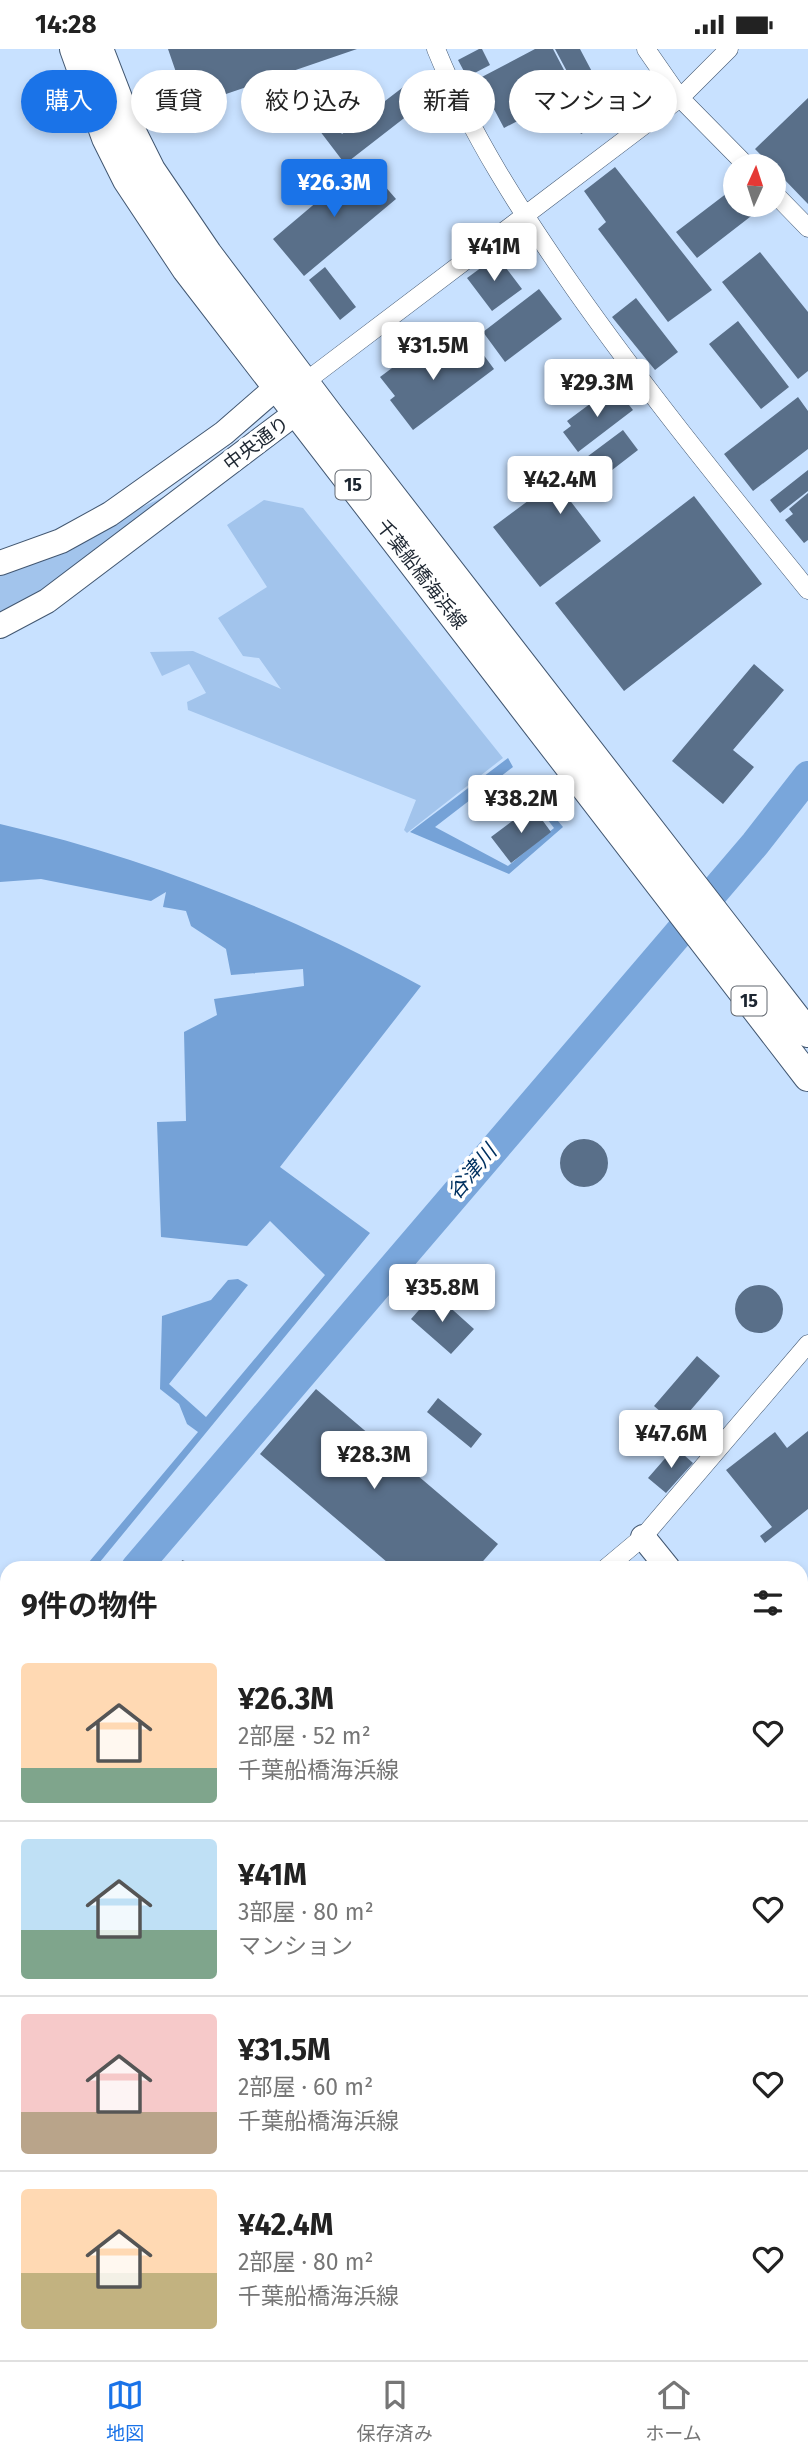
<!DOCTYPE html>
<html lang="ja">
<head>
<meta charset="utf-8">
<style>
	:root { --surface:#fff; --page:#f2f2f2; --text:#222; --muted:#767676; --line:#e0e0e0; --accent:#1a73e8 }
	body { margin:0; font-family:"Fira Sans","Noto Sans JP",sans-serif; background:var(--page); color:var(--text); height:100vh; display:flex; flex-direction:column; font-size:26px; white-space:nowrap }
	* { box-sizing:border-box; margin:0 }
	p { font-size:23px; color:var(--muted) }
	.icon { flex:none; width:38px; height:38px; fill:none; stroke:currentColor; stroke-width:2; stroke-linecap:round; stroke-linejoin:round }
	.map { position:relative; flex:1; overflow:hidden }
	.sheet { position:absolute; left:0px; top:1512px; width:808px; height:800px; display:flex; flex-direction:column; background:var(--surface); border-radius:21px 21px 0 0; box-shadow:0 4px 10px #0003 }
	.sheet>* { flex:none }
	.banner { position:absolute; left:21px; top:21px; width:766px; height:63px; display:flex; gap:14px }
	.needle { width:46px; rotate:3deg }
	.fabs { position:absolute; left:723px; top:105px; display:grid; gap:14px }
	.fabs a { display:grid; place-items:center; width:63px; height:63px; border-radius:50%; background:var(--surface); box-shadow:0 4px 10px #0003; font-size:35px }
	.price { position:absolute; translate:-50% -60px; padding:0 16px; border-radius:7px; background:#fff; color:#222; font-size:23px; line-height:46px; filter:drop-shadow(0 2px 4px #0008) }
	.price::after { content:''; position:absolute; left:50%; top:42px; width:21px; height:16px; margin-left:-10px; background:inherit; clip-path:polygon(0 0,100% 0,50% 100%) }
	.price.active { background:var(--accent); color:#fff }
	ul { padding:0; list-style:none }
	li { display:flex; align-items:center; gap:21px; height:175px; padding:0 21px }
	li+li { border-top:2px solid var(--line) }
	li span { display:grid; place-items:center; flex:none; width:196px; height:140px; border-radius:7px; color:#555 }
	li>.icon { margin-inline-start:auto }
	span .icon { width:84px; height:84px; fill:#fffc; stroke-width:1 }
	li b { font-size:30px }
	h2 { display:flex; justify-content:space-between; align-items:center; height:84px; padding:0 21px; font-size:30px }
	.pill { padding:0 24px; border-radius:32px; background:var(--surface); box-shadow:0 4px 10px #0003; font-size:24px; line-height:63px }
	.pill.active { background:var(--accent); color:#fff }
	.status { display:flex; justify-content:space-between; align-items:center; height:49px; padding:0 35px; background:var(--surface); direction:ltr }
	.status svg { height:19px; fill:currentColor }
	.tabs { display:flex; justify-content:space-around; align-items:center; height:98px; border-top:2px solid var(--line); background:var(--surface); font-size:19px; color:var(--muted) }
	.tabs a { display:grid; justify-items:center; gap:4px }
	.tabs .active { color:var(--accent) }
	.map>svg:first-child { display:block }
	.green { fill:#a2c4ec }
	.forest { fill:#75a2d7 }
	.water { fill:#79a6db }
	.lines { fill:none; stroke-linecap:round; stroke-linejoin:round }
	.river { stroke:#79a6db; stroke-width:30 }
	.building { fill:#596f89 }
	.street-casing { stroke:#425771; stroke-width:19 }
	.secondary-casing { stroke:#425771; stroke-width:26 }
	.primary-casing { stroke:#425771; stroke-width:30 }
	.street { stroke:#fff; stroke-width:18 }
	.secondary { stroke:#fff; stroke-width:24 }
	.primary { stroke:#fff; stroke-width:28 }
	.labels { text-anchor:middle; stroke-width:7; stroke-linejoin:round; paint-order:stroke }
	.shield { fill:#fff; stroke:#61676f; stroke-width:2 }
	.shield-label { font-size:18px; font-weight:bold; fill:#1d2631 }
	.street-label { font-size:19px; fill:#1d2631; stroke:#fff }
	.water-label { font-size:21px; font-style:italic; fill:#003160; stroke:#fff }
</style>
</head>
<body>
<div class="status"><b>14:28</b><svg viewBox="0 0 49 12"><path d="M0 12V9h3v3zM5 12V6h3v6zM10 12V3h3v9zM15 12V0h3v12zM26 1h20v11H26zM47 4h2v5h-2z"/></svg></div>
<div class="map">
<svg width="808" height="2311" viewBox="0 0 808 2311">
	<rect width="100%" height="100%" fill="#c8e1ff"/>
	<path class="green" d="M174,443L41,542L0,564V525Z
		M264,451L303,459L503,709L407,784L404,781L416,751L188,661L187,653L206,644L189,615L162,627L150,603L193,602L281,640L259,609L243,607L218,569L267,538L227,476Z"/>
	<path class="forest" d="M508,709L513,718L435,778L508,817L554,779L524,740L528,736L563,778L509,825L410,783Z
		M0,775C148,809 288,865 421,937L280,1118L370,1184L95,1519H84L198,1383L187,1375L179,1355L160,1340L162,1267L211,1251L228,1231L238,1230L248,1236L169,1335L206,1368L325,1226L270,1172L247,1197L161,1188L157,1073L186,1072L184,983L217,966L214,950L304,937L303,920L231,926L226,900L191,877L186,862L163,858L166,843L151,852L41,830L0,833Z
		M808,2266V2311H705V2305H802V2267Z"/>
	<path class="water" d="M7,1643V2305H89V2311H0V1644Z"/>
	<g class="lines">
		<path class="river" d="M136,1519L755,795L808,727"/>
	</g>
	<path class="building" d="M168,0H357L188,58Z
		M479,0H482L490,16L467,28L458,11Z
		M535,0H553L575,42L504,79L478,30Z
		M555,0H580L598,34L579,45Z
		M415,29L430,49L345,115L310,69L322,59L342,85Z
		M808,49V155L755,100Z
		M579,50L594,78L581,85L566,58Z
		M364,113L396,150L304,227L273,190Z
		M615,118L712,241L668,273L598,180L606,173L584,142Z
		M735,138V156H753L759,161L697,209L676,183Z
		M760,203L808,263V322L798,330L722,233Z
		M497,207L522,240L492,262L467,229Z
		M325,218L356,258L340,271L309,231Z
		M539,240L562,270L505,313L483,283Z
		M636,249L678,303L655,321L612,268Z
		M738,272L789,338L761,360L709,295Z
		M474,293L494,320L413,381L390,351L395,347L380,328L420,298L437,321Z
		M614,337L633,361L578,403L563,383L571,377L567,372Z
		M798,348L808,362V400L753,442L724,405Z
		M623,381L638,401L594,435L588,427L565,445L601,492L540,538L493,478Z
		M808,421V442L780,464L770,451Z
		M808,444V491L804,494L785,471L793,465L789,460Z
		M694,447L762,535L624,642L555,554Z
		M754,615L784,641L733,701L754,718L723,755L672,712Z
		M532,757L551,783L511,814L491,788Z
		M560 1114a24 24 0 1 1 48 0a24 24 0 1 1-48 0Z
		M735 1260a24 24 0 1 1 48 0a24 24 0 1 1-48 0Z
		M434,1244L474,1280L451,1305L411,1270Z
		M697,1307L720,1327L677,1377L654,1357Z
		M316,1340L498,1495L477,1519H394L260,1405Z
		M438,1349L482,1385L471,1399L427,1363Z
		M808,1382V1460L765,1494L760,1487L772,1478L726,1421L775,1383L787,1399Z
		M675,1398L693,1414L666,1444L648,1429Z
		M182,1511L204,1519H180Z
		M802,1730L808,1738V1834L802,1839Z
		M808,2119V2209H802V2120Z"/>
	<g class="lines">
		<defs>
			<path id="street" d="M436,0C471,86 521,163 574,239C647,343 728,442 808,541
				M646,0L680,49L747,117
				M774,144L808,179
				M305,333L680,49L729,0
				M606,1519L643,1488L808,1295
				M802,1987L808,1982"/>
			<path id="secondary" d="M0,514L61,492L110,465L224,384L277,338L305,333L297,363L47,552L0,577
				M643,1488L668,1519
				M802,1687L808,1695"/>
			<path id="primary" d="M74,0L106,89L127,131L186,220L808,1028
				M99,0L128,75L151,121L208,205L330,367L808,984"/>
		</defs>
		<use href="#street" class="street-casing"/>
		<use href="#secondary" class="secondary-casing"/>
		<use href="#primary" class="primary-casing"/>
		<use href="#street" class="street"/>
		<use href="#secondary" class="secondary"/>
		<use href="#primary" class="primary"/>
	</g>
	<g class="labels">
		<g class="shield">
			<rect x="335.5" y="421.5" width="35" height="29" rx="5"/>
			<rect x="731.5" y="937.5" width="35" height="29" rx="5"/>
		</g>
		<g class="shield-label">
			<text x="353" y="442">15</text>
			<text x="749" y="958">15</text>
		</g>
		<g class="street-label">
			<text transform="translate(256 394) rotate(-37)" y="7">中央通り</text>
			<text transform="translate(422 525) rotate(52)" y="7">千葉船橋海浜線</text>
		</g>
		<g class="water-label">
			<text transform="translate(472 1123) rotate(-50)" y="7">谷津川</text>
		</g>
	</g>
</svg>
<div class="fabs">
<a><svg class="needle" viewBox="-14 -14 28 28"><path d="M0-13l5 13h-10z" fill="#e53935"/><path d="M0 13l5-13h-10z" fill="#767676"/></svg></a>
</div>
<b class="price active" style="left:334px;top:170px">¥26.3M</b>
<b class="price" style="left:494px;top:234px">¥41M</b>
<b class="price" style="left:433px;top:333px">¥31.5M</b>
<b class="price" style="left:597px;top:370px">¥29.3M</b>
<b class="price" style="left:560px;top:467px">¥42.4M</b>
<b class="price" style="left:521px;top:786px">¥38.2M</b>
<b class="price" style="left:442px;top:1275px">¥35.8M</b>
<b class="price" style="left:671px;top:1421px">¥47.6M</b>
<b class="price" style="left:374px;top:1442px">¥28.3M</b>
<div class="banner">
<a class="pill active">購入</a>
<a class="pill">賃貸</a>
<a class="pill">絞り込み</a>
<a class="pill">新着</a>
<a class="pill">マンション</a>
</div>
<section class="sheet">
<h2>9件の物件<svg class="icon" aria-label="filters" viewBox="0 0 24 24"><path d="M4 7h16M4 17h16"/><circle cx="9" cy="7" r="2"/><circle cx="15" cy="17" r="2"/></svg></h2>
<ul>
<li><span style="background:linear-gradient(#ffd9b3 75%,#7fa58c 0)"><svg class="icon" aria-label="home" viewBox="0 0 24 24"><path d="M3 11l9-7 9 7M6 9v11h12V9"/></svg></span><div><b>¥26.3M</b><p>2部屋 · 52 m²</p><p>千葉船橋海浜線</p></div><svg class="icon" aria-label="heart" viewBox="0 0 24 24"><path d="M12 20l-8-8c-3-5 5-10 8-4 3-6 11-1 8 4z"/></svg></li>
<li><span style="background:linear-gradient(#bfe0f5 65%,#7fa58c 0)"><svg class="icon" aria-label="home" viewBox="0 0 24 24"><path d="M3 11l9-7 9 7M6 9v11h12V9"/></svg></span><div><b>¥41M</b><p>3部屋 · 80 m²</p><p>マンション</p></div><svg class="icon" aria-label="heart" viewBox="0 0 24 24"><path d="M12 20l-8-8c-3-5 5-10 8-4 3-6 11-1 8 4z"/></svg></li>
<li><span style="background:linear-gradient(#f6c9c9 70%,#b9a48a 0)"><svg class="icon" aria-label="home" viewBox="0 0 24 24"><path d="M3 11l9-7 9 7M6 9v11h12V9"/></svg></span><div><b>¥31.5M</b><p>2部屋 · 60 m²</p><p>千葉船橋海浜線</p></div><svg class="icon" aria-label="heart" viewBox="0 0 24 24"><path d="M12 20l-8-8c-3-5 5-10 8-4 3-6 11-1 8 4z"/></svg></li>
<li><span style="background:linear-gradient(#ffd9b3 60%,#c2b280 0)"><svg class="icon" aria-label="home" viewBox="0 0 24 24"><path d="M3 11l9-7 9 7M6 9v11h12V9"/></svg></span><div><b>¥42.4M</b><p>2部屋 · 80 m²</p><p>千葉船橋海浜線</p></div><svg class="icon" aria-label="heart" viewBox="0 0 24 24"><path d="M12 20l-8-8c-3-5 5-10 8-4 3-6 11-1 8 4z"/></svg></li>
</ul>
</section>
</div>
<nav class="tabs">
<a class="active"><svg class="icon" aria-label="map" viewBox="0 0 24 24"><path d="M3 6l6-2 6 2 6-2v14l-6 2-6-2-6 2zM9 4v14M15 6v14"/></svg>地図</a>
<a><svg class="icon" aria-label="saved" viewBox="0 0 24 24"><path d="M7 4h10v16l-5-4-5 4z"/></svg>保存済み</a>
<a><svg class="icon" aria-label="home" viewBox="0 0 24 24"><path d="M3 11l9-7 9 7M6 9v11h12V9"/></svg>ホーム</a>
</nav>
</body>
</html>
